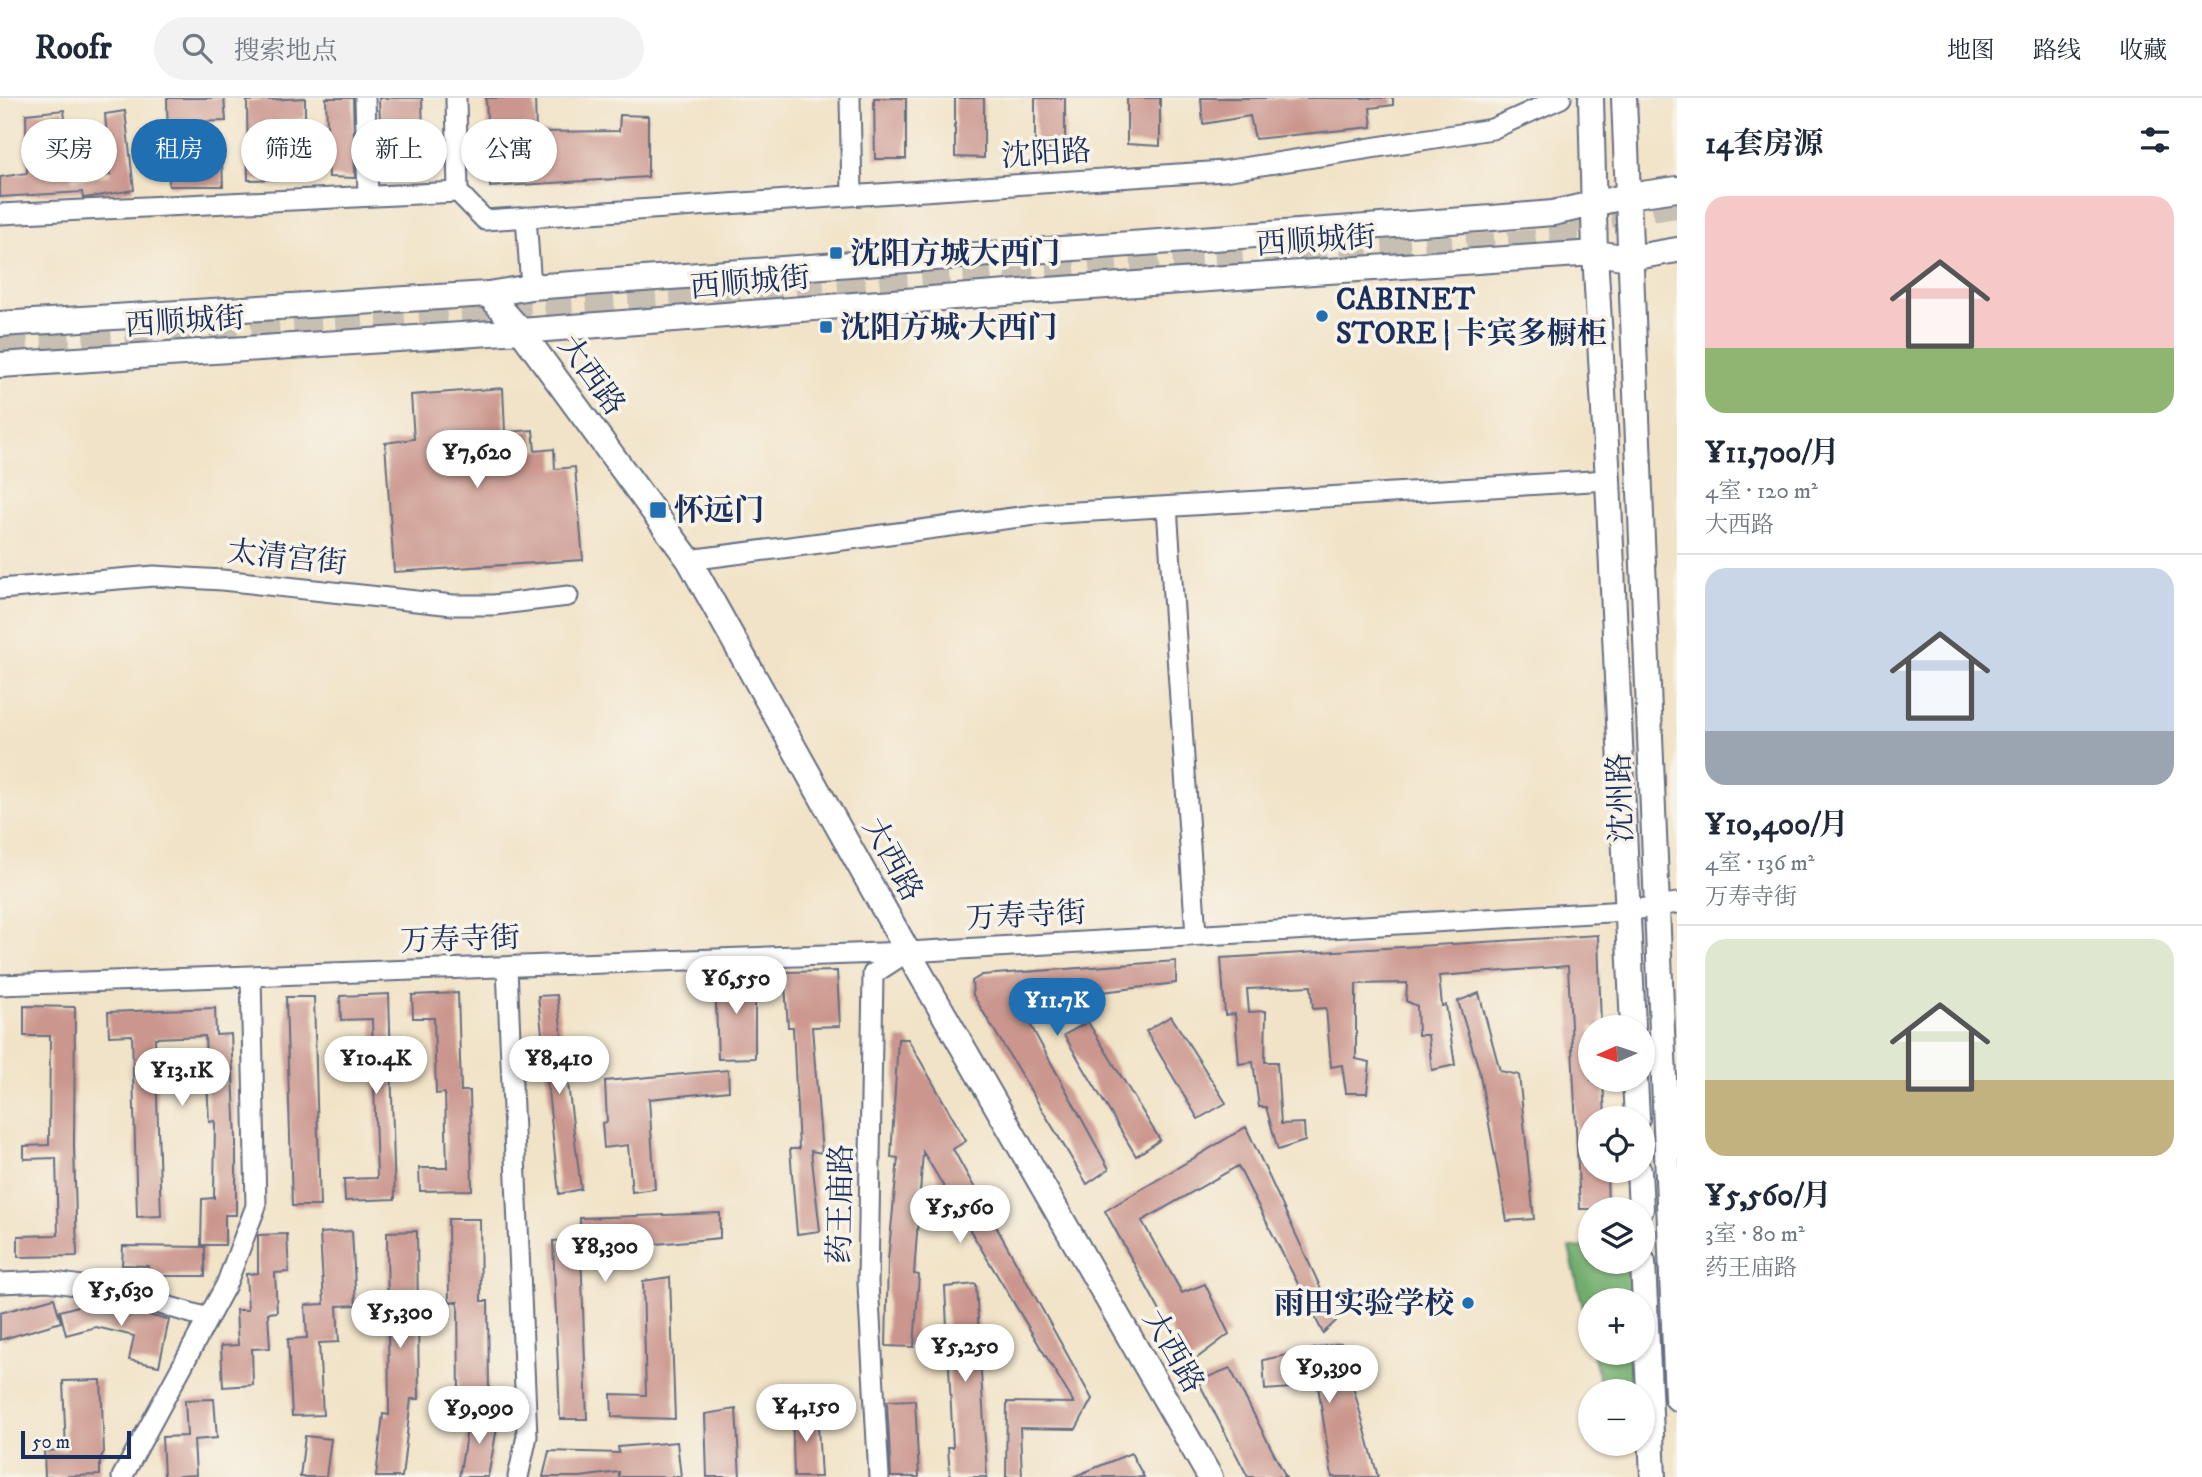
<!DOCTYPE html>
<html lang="zh">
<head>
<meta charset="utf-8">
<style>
	:root { --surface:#fff; --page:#f2f2f3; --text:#1f2937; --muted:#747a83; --line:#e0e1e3; --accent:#1f6fb2 }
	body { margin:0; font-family:"IM FELL DW Pica","Noto Serif SC",serif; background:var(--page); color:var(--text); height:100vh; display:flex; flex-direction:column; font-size:26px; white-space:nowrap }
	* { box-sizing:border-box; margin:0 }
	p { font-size:23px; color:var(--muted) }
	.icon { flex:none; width:38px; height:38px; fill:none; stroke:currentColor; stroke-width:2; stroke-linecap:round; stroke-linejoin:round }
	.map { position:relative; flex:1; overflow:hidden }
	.sheet { display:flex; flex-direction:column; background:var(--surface); width:525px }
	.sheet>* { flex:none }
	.hud { position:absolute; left:21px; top:21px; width:665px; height:63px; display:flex; gap:14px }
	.needle { width:46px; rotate:267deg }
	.buttons { position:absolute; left:1578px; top:917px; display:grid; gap:14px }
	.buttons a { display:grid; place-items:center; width:77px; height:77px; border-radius:50%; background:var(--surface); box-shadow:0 2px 5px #0004; font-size:35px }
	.scale { position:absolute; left:21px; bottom:18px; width:110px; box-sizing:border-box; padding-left:7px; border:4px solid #1b2f5e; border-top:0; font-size:19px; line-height:24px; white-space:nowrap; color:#1b2f5e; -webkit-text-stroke:5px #f7f3e8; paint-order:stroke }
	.price { position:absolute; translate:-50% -60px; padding:0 16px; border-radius:24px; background:#fff; color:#222; font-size:23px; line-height:46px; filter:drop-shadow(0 2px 4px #0008) }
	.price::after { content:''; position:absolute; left:50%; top:42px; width:21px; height:16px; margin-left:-10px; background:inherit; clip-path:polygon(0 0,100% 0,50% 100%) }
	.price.active { background:var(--accent); color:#fff }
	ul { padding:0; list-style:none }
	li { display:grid; align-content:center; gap:14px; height:371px; padding:0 28px }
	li+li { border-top:2px solid var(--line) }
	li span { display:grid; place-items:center; height:217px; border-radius:21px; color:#555 }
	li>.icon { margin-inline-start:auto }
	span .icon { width:126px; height:126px; fill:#fffc; stroke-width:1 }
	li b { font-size:30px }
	h2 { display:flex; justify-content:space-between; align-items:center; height:84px; padding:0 28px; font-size:30px }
	.chip { padding:0 24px; border-radius:32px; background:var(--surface); box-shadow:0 2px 5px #0004; font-size:24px; line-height:63px }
	.chip.active { background:var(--accent); color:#fff }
	header { display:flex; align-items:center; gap:42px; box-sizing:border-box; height:98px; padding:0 35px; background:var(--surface); border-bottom:2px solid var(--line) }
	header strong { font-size:33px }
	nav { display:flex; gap:38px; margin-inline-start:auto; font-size:24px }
	.search { width:490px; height:63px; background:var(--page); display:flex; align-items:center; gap:18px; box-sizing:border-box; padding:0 24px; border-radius:38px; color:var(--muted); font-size:26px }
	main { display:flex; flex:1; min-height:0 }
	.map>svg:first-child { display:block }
	.forest { fill:#6fac6c; stroke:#456e65; stroke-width:2 }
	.building { fill:#cb968d }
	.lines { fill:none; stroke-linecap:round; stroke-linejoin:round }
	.highway-tunnel { stroke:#c6bfb2; stroke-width:28; stroke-dasharray:28 14; stroke-linecap:butt }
	.minor-casing { stroke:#666e83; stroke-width:23 }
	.major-casing { stroke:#666e83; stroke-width:28 }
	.minor { stroke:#fff; stroke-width:19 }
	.major { stroke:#fff; stroke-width:24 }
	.poi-dot { fill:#1f6fb2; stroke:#f7f3e8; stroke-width:2.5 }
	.labels { text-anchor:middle; stroke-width:7; stroke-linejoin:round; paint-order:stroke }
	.street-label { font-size:30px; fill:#1b2f5e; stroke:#f7f3e8 }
	.poi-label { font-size:30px; font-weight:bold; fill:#1b2f5e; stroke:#f7f3e8; text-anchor:start }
</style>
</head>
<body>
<header>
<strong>Roofr</strong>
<div class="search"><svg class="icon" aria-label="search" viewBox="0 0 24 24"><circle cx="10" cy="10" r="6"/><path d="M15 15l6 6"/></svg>搜索地点</div>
<nav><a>地图</a><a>路线</a><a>收藏</a></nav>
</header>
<main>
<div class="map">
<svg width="1677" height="1379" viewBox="0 0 1677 1379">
	<rect width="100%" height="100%" fill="#f7f3e8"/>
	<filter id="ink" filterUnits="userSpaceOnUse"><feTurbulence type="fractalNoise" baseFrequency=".0143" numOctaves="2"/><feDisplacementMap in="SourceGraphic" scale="14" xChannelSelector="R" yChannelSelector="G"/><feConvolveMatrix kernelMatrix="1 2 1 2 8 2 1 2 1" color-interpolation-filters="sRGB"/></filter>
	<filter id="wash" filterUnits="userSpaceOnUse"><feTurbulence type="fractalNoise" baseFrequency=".00686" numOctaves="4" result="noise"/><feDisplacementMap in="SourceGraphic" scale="28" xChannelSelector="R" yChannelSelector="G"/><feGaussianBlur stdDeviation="1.57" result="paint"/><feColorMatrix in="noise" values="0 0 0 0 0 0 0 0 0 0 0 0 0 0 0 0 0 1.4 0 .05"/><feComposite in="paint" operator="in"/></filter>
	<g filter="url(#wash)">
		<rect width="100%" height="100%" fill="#f1e3c7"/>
		<path class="forest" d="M1591,1149V1164H1631L1634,1202H1591V1245L1569,1150Z
			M1593,1255H1638L1641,1293H1602Z"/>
		<g id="blocks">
			<path class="building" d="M167,0H224L226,23L190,24L191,64L222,63L223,88H169Z
				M305,0V20L274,24V61L304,57L306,81L248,82L247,3Z
				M326,0H353L355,80L329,79Z
				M379,0H422L424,77L382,79Z
				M486,0H535L536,34L619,33L620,17L648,18V79L490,89Z
				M874,0H906V61H875Z
				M955,0H984V60L955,59Z
				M1035,0H1065V53L1035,51Z
				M1127,0H1160V48L1127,46Z
				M1201,0H1393V7L1370,10L1372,29L1255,41L1250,18L1203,26Z
				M64,12L72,83L110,77L105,16L125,13L134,92L85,100H83L82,94L0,99V79L27,75L26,16Z
				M503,290L505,334L533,332L535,353L554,351L555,371L575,369L583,462L394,474L385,345L414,341L411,297Z
				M1598,837L1601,929H1591V982H1603L1605,1020H1591V1073H1607L1608,1111H1580L1568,868L1439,878L1442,908L1446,907L1455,967L1432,972L1428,937H1418L1417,908L1406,903L1407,885L1356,886V961L1370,964L1367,995H1346L1342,967L1331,969L1326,910L1313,911L1311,888L1247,891L1249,914L1266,913L1265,964H1277L1281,1026L1304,1025L1305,1043L1278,1052L1266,1009H1259L1253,964L1239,966L1235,916L1225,917L1221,860Z
				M1176,863V885L1018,904L1109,1071L1087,1086L973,897L972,883L982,877Z
				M837,873L840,928L812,929L822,1055L811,1053L820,1133L797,1136L790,1051H799L793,929H788L784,874Z
				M755,875V960L718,961L715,878Z
				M458,895L461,993H470L472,1092L420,1093L419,1070H447L445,995L436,996L434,920H413L412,897Z
				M1479,895L1500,973L1519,977L1534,1121L1507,1123L1479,972L1458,903Z
				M389,896L395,1101L345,1103L344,1081L377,1080L372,921L341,922L340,898Z
				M557,897L581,1091L559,1096L538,898Z
				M286,899H314L320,1108H292Z
				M24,908L75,909L74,1047L77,1158L18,1159V1138L58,1137L56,1060L24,1061V1048L49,1047L50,938H24Z
				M215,910L216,937L231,936L236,1040V1117H225V1147H201L202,1101L214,1100L215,1023L209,1024L205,938L155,940L161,1118L137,1119L132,937L109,938L108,914Z
				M1171,918L1226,1005L1198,1021L1146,933Z
				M1088,924L1160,1042L1136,1058L1064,937Z
				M898,941H908L966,1043L953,1051L1092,1301L1076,1331L1020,1330L1022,1379H1006L1007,1304L1074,1305L923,1054L914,1176L919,1177L914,1249L886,1248L888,1162L898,1060L891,1059Z
				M728,972L729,993L649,1001L655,1091L632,1094L628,1047L604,1050L602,1025L607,1024L605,983Z
				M1246,1029L1336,1223L1323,1235L1238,1068L1142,1123L1182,1195L1205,1186L1229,1236L1189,1266L1105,1113Z
				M720,1115V1140L581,1153L587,1321H560L553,1143L580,1141V1120Z
				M448,1121H480L481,1203H488L489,1297H459L458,1204H449Z
				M352,1133L356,1207L337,1208L339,1244L319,1245L323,1317L292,1318L288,1241L307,1240L305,1207L324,1206L320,1135Z
				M417,1133L419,1301H411L402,1379H376L383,1316L389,1317L387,1134Z
				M287,1136L289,1174L275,1175L277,1214L268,1215L270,1250L252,1251L253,1287L223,1289L221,1248L238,1247L236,1212H248L246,1176L258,1175V1137Z
				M123,1148L205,1149V1178H151L148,1168L122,1167Z
				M670,1179L675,1321L612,1319L611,1296L646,1297L643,1183Z
				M976,1186L987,1379H950L948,1349H953L945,1189Z
				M54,1200L61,1224L0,1242V1215Z
				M92,1204L169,1222L159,1268L129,1262L134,1238L96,1229L66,1237L60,1213Z
				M1341,1245L1378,1379H1332L1318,1288L1265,1292L1263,1262Z
				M1230,1270L1286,1379H1248L1198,1283Z
				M101,1282L104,1354L100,1361V1377L45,1379L44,1353L66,1352L63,1283Z
				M214,1301L217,1340L194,1342L196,1377L164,1379L162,1339L187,1338L185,1302Z
				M915,1302L919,1379H891L887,1303Z
				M736,1311L740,1379H707L705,1316Z
				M817,1311L821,1379H794L792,1312Z
				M470,1314L499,1319L488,1379H459Z
				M305,1338L331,1341L326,1379H300Z
				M677,1344L681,1379H619V1374L580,1379H543L549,1353L619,1355L618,1349Z
				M1131,1355L1144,1379H1073Z"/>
		</g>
	</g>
	<g filter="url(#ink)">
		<use href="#blocks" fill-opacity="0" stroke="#666e83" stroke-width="2"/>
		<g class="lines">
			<path class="highway-tunnel" d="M1569,122L1677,106
				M0,250L1529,146L1603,136"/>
			<defs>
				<path id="minor" d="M365,0L368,97
					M456,0L458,94L485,122L1224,73L1492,31L1561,0
					M850,0L852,97
					M0,116L458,94
					M526,119L531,189
					M1167,409L1196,837
					M689,462L1043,416L1608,382
					M0,491L154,478L222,482L453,507H494L568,498
					M507,870L527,1338L518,1379
					M0,887L908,854L1627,813L1677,805
					M0,1185L48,1183L115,1193L208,1220
					M122,1379L226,1187L256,1108L251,878
					M879,1379L868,1185L873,876L907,854"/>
				<path id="major" d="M1591,0L1595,155L1608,382L1633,929
					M1624,0L1677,1300
					M488,196L521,233L689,462L908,854L1210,1379
					M0,226L488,196L531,189L1492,120L1553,115L1628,98L1677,91
					M0,267L521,233L1033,193L1595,155L1630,160L1677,152
					M1635,982L1637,1020
					M1639,1073L1641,1111
					M1643,1164L1653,1379"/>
			</defs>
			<use href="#minor" class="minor-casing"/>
			<use href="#major" class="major-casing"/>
			<use href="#minor" class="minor"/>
			<use href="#major" class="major"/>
		</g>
	</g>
	<g class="poi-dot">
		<rect x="829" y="148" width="14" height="14" rx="3.5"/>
		<circle cx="1322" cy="218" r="7"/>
		<rect x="819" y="222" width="14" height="14" rx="3.5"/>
		<rect x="649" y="403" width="18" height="18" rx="3.5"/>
		<circle cx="1468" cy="1205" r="7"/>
	</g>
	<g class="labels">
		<g class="street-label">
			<text transform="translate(1046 55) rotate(-4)" y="10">沈阳路</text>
			<text transform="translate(1316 142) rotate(-4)" y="10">西顺城街</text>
			<text transform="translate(750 184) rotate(-5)" y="10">西顺城街</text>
			<text transform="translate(185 223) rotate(-4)" y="10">西顺城街</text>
			<text transform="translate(592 277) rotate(54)" y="10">大西路</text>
			<text transform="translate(287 459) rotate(6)" y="10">太清宫街</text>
			<text transform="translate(1620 700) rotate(-92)" y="10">沈州路</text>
			<text transform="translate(893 761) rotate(61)" y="10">大西路</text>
			<text transform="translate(1026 817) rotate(-3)" y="10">万寿寺街</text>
			<text transform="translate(460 841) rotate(-2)" y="10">万寿寺街</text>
			<text transform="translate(840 1106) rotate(-89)" y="10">药王庙路</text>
			<text transform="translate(1174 1253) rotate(60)" y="10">大西路</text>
		</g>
		<g class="poi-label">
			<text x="850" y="165">沈阳方城大西门</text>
			<text x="1336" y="211">CABINET<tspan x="1336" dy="34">STORE | 卡宾多橱柜</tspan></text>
			<text x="840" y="239">沈阳方城·大西门</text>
			<text x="674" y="422">怀远门</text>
			<text x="1454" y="1215" text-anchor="end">雨田实验学校</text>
		</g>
	</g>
</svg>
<div class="buttons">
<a><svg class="needle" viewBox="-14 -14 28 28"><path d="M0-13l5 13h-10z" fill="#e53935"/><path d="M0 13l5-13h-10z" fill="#747a83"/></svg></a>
<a><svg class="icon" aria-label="locate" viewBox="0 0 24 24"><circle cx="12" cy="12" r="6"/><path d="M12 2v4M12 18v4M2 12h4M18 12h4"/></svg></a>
<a><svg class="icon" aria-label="layers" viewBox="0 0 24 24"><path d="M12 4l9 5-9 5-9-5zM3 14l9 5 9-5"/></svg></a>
<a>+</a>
<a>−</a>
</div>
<div class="scale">50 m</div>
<b class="price" style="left:477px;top:392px">¥7,620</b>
<b class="price" style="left:736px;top:918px">¥6,550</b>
<b class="price active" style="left:1057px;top:940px">¥11.7K</b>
<b class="price" style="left:376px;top:998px">¥10.4K</b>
<b class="price" style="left:559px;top:998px">¥8,410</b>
<b class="price" style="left:182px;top:1010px">¥13.1K</b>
<b class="price" style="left:960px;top:1147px">¥5,560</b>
<b class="price" style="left:605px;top:1186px">¥8,300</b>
<b class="price" style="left:121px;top:1230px">¥5,630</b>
<b class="price" style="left:400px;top:1252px">¥5,300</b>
<b class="price" style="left:965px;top:1286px">¥5,250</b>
<b class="price" style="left:1329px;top:1307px">¥9,390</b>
<b class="price" style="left:806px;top:1346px">¥4,150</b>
<b class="price" style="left:479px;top:1348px">¥9,090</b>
<div class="hud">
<a class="chip">买房</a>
<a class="chip active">租房</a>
<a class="chip">筛选</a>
<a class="chip">新上</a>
<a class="chip">公寓</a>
</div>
</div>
<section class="sheet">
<h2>14套房源<svg class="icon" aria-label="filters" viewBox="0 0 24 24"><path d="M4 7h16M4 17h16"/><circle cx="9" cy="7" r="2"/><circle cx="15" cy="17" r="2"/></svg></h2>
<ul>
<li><span style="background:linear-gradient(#f6c9c9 70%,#8fb573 0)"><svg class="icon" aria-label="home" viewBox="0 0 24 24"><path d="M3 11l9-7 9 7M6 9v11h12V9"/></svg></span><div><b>¥11,700/月</b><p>4室 · 120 m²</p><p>大西路</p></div></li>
<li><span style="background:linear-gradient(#c9d6e8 75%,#9aa5b1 0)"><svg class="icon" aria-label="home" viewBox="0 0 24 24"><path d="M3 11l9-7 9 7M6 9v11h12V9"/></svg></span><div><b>¥10,400/月</b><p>4室 · 136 m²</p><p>万寿寺街</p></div></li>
<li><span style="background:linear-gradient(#dfe7d0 65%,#c2b280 0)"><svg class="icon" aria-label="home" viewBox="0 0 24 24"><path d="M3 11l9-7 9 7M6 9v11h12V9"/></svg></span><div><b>¥5,560/月</b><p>3室 · 80 m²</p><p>药王庙路</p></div></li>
</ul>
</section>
</main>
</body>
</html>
